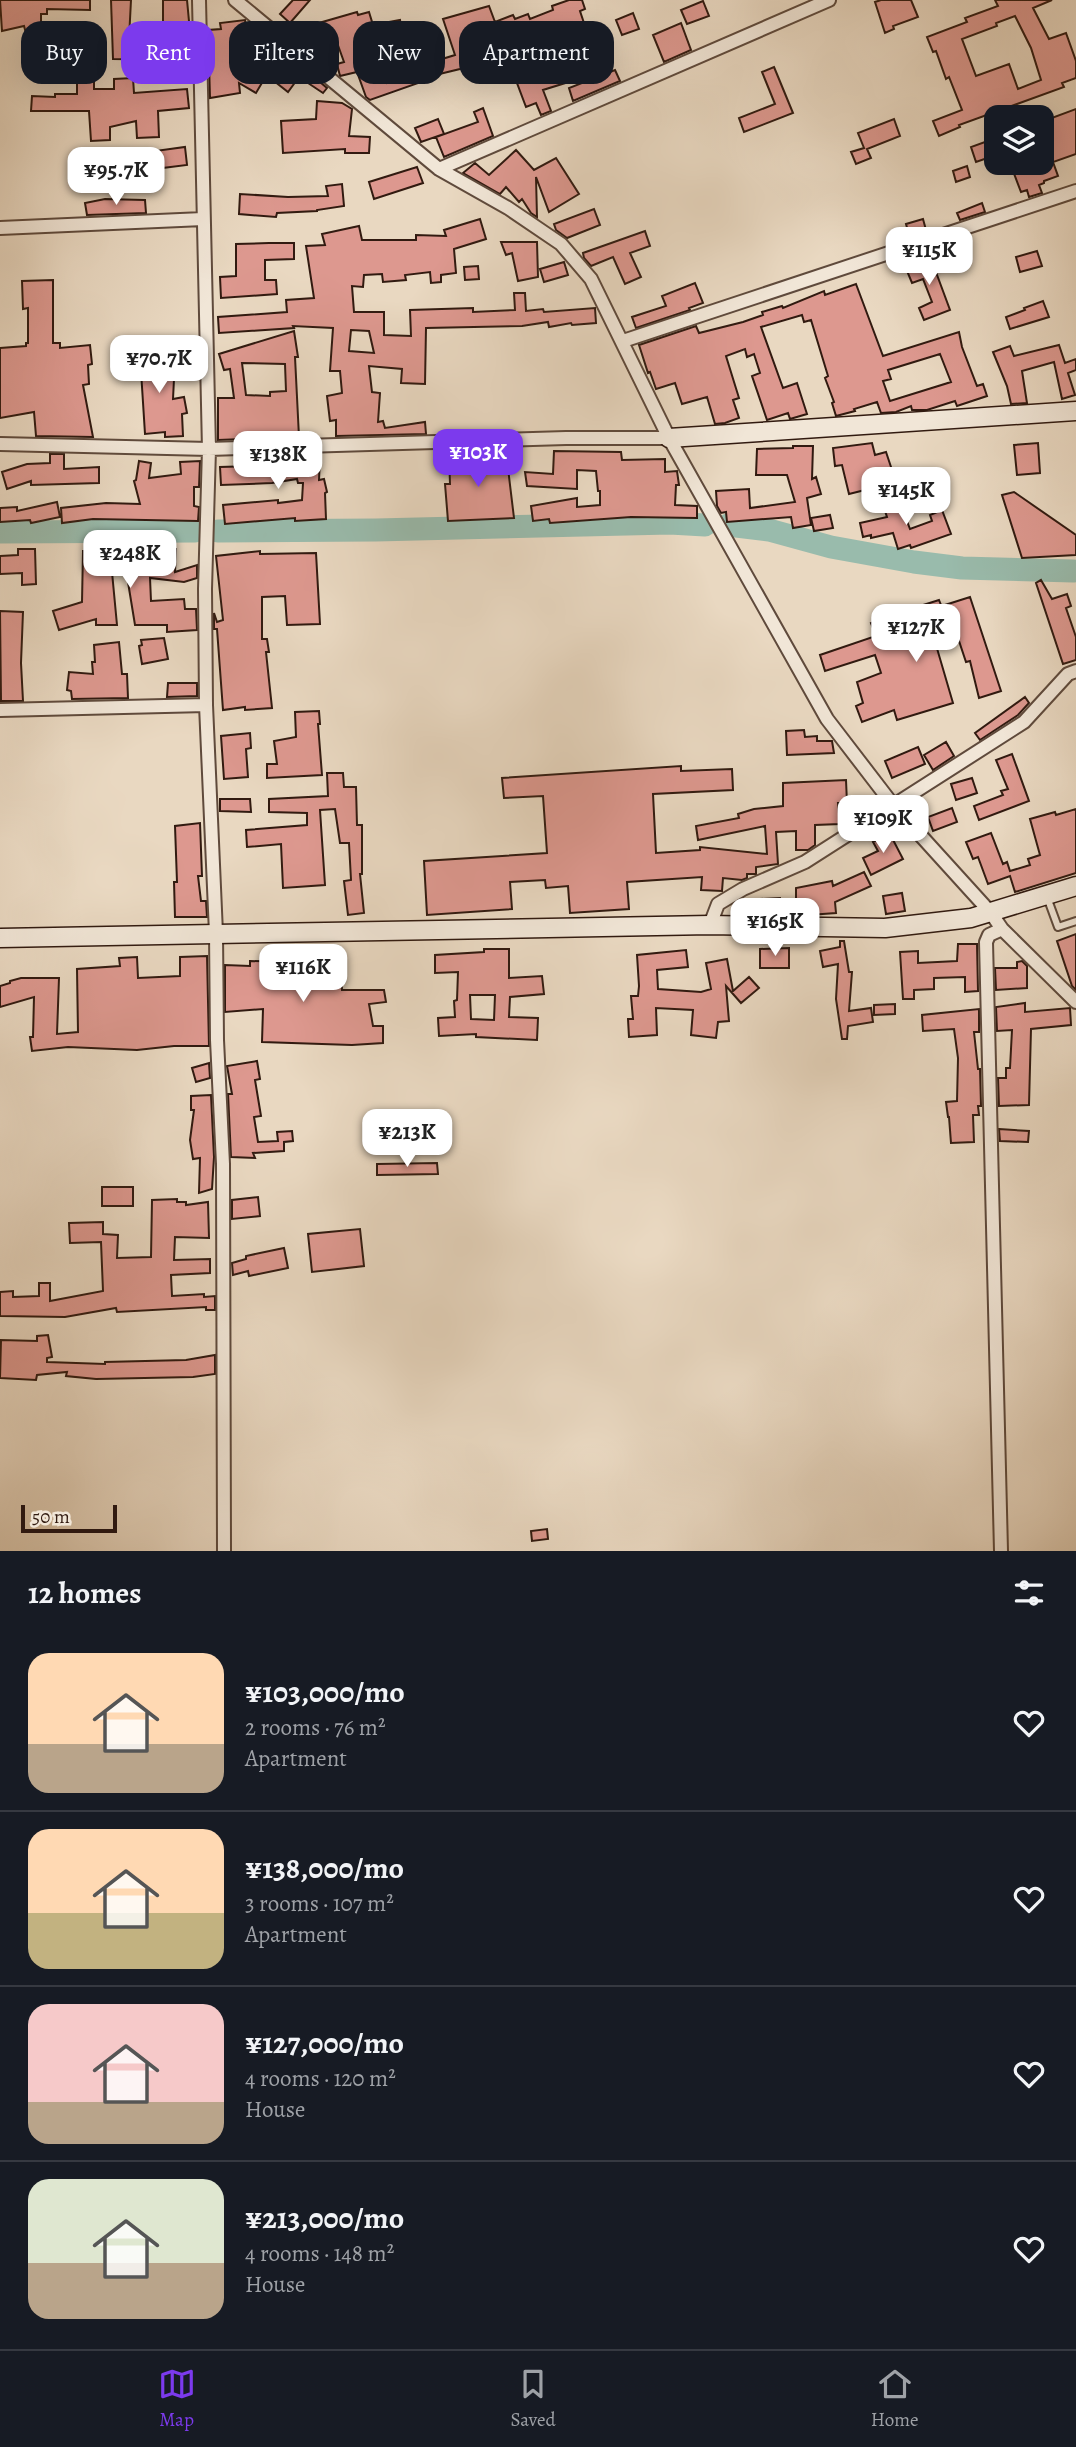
<!DOCTYPE html>
<html lang="en">
<head>
<meta charset="utf-8">
<style>
	:root { --surface:#171b24; --page:#242831; --text:#f1f3f6; --muted:#9ea1a6; --line:#363941; --accent:#7c3aed }
	body { margin:0; font-family:Alegreya,serif; background:var(--page); color:var(--text); height:100vh; display:flex; flex-direction:column; font-size:26px; white-space:nowrap }
	* { box-sizing:border-box; margin:0 }
	p { font-size:23px; color:var(--muted) }
	.icon { flex:none; width:38px; height:38px; fill:none; stroke:currentColor; stroke-width:2; stroke-linecap:round; stroke-linejoin:round }
	.map { position:relative; height:1551px; overflow:hidden }
	.sheet { display:flex; flex-direction:column; background:var(--surface); flex:1 }
	.sheet>* { flex:none }
	.hud { position:absolute; left:21px; top:21px; width:700px; height:63px; display:flex; gap:14px }
	.tools { position:absolute; left:984px; top:105px; display:grid; gap:14px }
	.tools a { display:grid; place-items:center; width:70px; height:70px; border-radius:14px; background:var(--surface); box-shadow:0 7px 28px #0002; font-size:35px }
	.scale { position:absolute; left:21px; bottom:18px; width:96px; box-sizing:border-box; padding-left:7px; border:4px solid #311a10; border-top:0; font-size:19px; line-height:24px; white-space:nowrap; color:#311a10; -webkit-text-stroke:5px #f1e6d7; paint-order:stroke }
	.price { position:absolute; translate:-50% -60px; padding:0 16px; border-radius:14px; background:#fff; color:#222; font-size:23px; line-height:46px; filter:drop-shadow(0 2px 4px #0008) }
	.price::after { content:''; position:absolute; left:50%; top:42px; width:21px; height:16px; margin-left:-10px; background:inherit; clip-path:polygon(0 0,100% 0,50% 100%) }
	.price.active { background:var(--accent); color:#fff }
	ul { padding:0; list-style:none }
	li { display:flex; align-items:center; gap:21px; height:175px; padding:0 28px }
	li+li { border-top:2px solid var(--line) }
	li span { display:grid; place-items:center; flex:none; width:196px; height:140px; border-radius:21px; color:#555 }
	li>.icon { margin-inline-start:auto }
	span .icon { width:84px; height:84px; fill:#fffc; stroke-width:1 }
	li b { font-size:30px }
	h2 { display:flex; justify-content:space-between; align-items:center; height:84px; padding:0 28px; font-size:30px }
	.chip { padding:0 24px; border-radius:21px; background:var(--surface); box-shadow:0 7px 28px #0002; font-size:24px; line-height:63px }
	.chip.active { background:var(--accent); color:#fff }
	.dock { display:flex; justify-content:space-around; align-items:center; height:98px; border-top:2px solid var(--line); background:var(--surface); font-size:19px; color:var(--muted) }
	.dock a { display:grid; justify-items:center; gap:4px }
	.dock .active { color:var(--accent) }
	.map>svg:first-child { display:block }
	.lines { fill:none; stroke-linecap:round; stroke-linejoin:round }
	.river { stroke:#99bbac; stroke-width:23 }
	.building { fill:#dd988f; stroke:#311a10; stroke-width:2; fill-rule:evenodd }
	.lane-casing { stroke:#5f4a3c; stroke-width:10 }
	.street-casing { stroke:#5f4a3c; stroke-width:16 }
	.secondary-casing { stroke:#311a10; stroke-width:21 }
	.lane { stroke:#f1e6d7; stroke-width:6 }
	.street { stroke:#f1e6d7; stroke-width:12 }
	.secondary { stroke:#f1e6d7; stroke-width:18 }
</style>
</head>
<body>
<div class="map">
<svg width="1076" height="1551" viewBox="0 0 1076 1551">
	<rect width="100%" height="100%" fill="#e9d8c1"/>
	<filter id="stains"><feTurbulence type="fractalNoise" baseFrequency=".00286" numOctaves="4"/><feColorMatrix values="0 0 0 0 .2 0 0 0 0 .09 0 0 0 0 .02 0 0 0 .5 -.17"/></filter>
	<radialGradient id="worn" r=".72"><stop offset=".6" stop-color="#630" stop-opacity="0"/><stop offset="1" stop-color="#630" stop-opacity=".3"/></radialGradient>
	<g class="lines">
		<path class="river" d="M728,525L769,530L831,547L914,562L962,568L1073,571
			M218,531L376,530L670,523L705,525
			M0,532L195,531"/>
	</g>
	<path class="building" d="M0,0H90V10L47,9V14H41V23L38,24L43,44L30,48L24,26L2,31Z
		M111,0H131L129,39L163,37V0H187L190,32L186,60L113,59Z
		M293,0H310L290,23L280,14Z
		M569,0H582L585,9L580,11L584,23L511,47L506,36L487,43L492,56L460,69L423,78L424,81L370,100L366,97L357,72L340,76L337,64L344,62L335,37L312,45L305,27L357,12L358,15L369,12L373,25L400,20L404,43L371,48L378,71L382,70L387,83L430,66L429,63L455,55L443,19L489,6L495,22L513,15L515,19L528,14L530,19L553,10L552,6Z
		M881,0H911L918,17L893,26L894,29L885,33L875,2Z
		M995,0H1052L1033,8L1049,39L1066,33L1076,61V78L1062,83L1064,87L959,125L960,127L939,136L933,121L962,110L949,77L946,79L936,51L933,52L927,37L967,22L965,18L998,6ZM1015,16L1031,48L1041,80L1018,89L1009,64L976,76L962,39L997,26L996,23Z
		M703,1L709,16L687,24L681,10Z
		M633,13L639,29L622,35L616,20Z
		M245,20L250,61L259,45L271,41L327,88L323,93L299,77L288,92L269,77V71L256,93L239,83L240,93L210,98L208,30L221,29L220,23Z
		M681,23L691,50L664,62L653,35Z
		M601,39L606,52L570,65L575,80L543,90L551,111L541,115L536,103L526,107L517,83L541,74L540,71L568,62L564,51Z
		M774,67L793,113L744,132L739,118L775,104L762,72Z
		M615,70L620,81L573,101L569,88Z
		M77,77H94V89H114V79L133,78L134,93L187,89L189,108L158,111L159,137L137,138L136,121L110,127V140L91,141L89,111H31L32,96L55,97V94H77Z
		M317,101L342,103L352,109L349,136L370,137L369,153H345V149L283,153L281,121L316,119Z
		M483,108L493,136L444,157L436,137L478,122L474,112Z
		M1076,109V154L1053,162L1058,176L1044,181V183L1039,185L1042,193L1029,197L1027,190L1021,192L1010,163H1041V122Z
		M438,119L444,134L421,142L415,128Z
		M894,119L900,136L867,149L871,158L856,164L851,152L864,148L858,133Z
		M996,138V155L976,162L971,147Z
		M185,147L187,165L155,169L153,177L132,175L134,158L156,160L155,151Z
		M516,150L534,170L556,158L579,194L549,212L536,177L537,217L531,213L522,199L519,202L506,187L500,194L463,173L475,163L489,175Z
		M967,166L970,177L956,182L953,171Z
		M417,167L423,183L374,199L369,182Z
		M342,184L344,206L317,210V211L277,213L276,217L239,214L240,194L288,197L328,196L326,186Z
		M105,199L145,200L146,213L87,215L85,203Z
		M982,203L985,212L960,220L957,213Z
		M594,209L600,225L567,238L556,230L554,224Z
		M480,219L486,239L454,249L456,273L441,275V282L431,283L430,272L405,275L406,280L383,282L382,274L364,275L363,287L352,286L354,312H384V335L411,336L410,310L473,308V312L515,310L514,293H525L526,311L543,309L544,312L595,308L596,323L572,325L571,323L549,327L548,322L522,326L426,328L425,384L401,383L402,369L369,366L372,392L380,393L378,422L383,421L385,428L425,422L426,434L336,436V420L330,421L327,396L342,393L340,371H330L333,328L293,326L294,328L219,333L218,317L287,312L286,300L314,298L306,246L325,245L322,234L359,226L362,240H416V235L446,236L444,230ZM351,330L369,331L374,353L349,351Z
		M923,219L926,230L909,235L906,224Z
		M645,231L650,246L630,253L641,277L625,284L613,257L591,266L584,258L583,253Z
		M501,242H537L538,277L518,281L512,253L506,255Z
		M269,243H294V259L265,260V280H276L277,294L221,298L220,277L236,276V244Z
		M1037,251L1042,266L1020,272L1016,257Z
		M930,256L950,310L924,320L919,308L932,302L923,279L912,283L905,266Z
		M564,262L568,275L544,282L540,269Z
		M478,266L479,279L465,280L464,267Z
		M53,280V343H60V348L90,345L92,364L88,365L89,384L83,385L93,437L36,436L34,412L0,418V348L26,346V343H28V308L23,309L22,281Z
		M695,283L703,303L689,308L690,310L636,328L632,317L666,306L662,296Z
		M856,284L883,356L959,332L962,347L977,386L983,384L987,396L957,406L955,401L927,410H912L911,406L896,412L881,413L877,402L854,409L855,411L836,416L832,403L834,402L825,378L828,376L811,320L804,322L802,315L761,327L783,388L797,383L807,414L790,419L788,413L767,420L752,376L760,373L754,354L747,357L745,349L726,356L739,398L733,400L739,418L725,423L715,424L707,397L682,404L675,383L656,389L650,372L648,373L639,345L696,326L699,333L743,322L763,315L762,312L782,306L783,308L824,291L825,295ZM940,354L951,382L890,401L883,381L891,379L888,370Z
		M1043,301L1049,317L1010,329L1006,317L1025,310L1024,308Z
		M294,331L298,357H295L299,437L218,440V398H234L230,369L224,370L219,354ZM242,363L285,364L286,391L270,392V396L246,395Z
		M1059,345L1065,363L1076,359V370L1068,373L1075,395L1062,399L1054,362L1022,371L1027,403L1011,404L1007,386L993,352L1010,346L1014,356Z
		M166,351L168,379H174L173,399L184,397L187,413L182,414L183,436L165,437V432L145,434L141,371L133,372L132,353Z
		M872,443L875,455L886,452L894,476L872,483L873,488L849,494L842,465L835,466L833,448Z
		M1038,443L1040,473L1017,475L1014,445Z
		M793,446H813L812,479L816,477L821,494L807,498L811,525L793,528L791,517L727,522L726,512L721,513L717,506L716,491L749,489L750,508L795,502L787,475H756L757,449L793,448Z
		M554,451L621,452L622,460L665,459V472L677,471L679,485H676L675,505L697,506V518L631,517L550,523L549,519L533,521L531,506L577,498V507L600,505V491H598L596,471L577,470V489L527,486L525,472L553,474Z
		M479,452L480,463L507,460L514,518L448,521L445,484H450L449,454Z
		M50,454H64V469L99,467V483L31,485V481L7,489L2,472L27,464L50,463Z
		M296,457H320L319,480L324,479L327,492L325,493L326,519L295,521V518L225,524L223,505L278,500V503L302,500L303,483H298L297,479L272,483L221,485L220,467L254,466L296,459Z
		M139,461L151,463L149,478L181,474L180,462L200,461L199,487H194V506L199,507L198,521L93,519L62,523L61,508L106,503L140,504L134,481L136,480Z
		M1014,492L1076,535V555L1022,558L1002,495Z
		M898,497L910,529L932,521L930,515L942,510L951,534L911,548L910,545L898,549L893,533L871,538V535L863,537L860,523L887,517L882,502Z
		M57,502L60,517L31,523L30,520L0,522V508L17,507V511Z
		M830,515L833,528L814,531L811,518Z
		M156,545V548L176,549L175,572L197,565V578L184,582L150,578L151,601L184,599L185,609H196L197,630L167,632V625H135L126,570L112,572L117,625H96V619L59,630L53,611L82,602L83,551L122,552V549Z
		M18,549H35L36,584L22,585V573L0,574V556L18,555Z
		M260,551V554L316,553L320,624L287,625L285,596L262,597V639H267L269,652H266L272,708L245,710V707L223,710L217,629H214V613L217,622L223,620L216,556Z
		M1041,580L1052,599L1067,594L1071,606L1066,608L1076,637V660L1063,664L1036,583Z
		M970,597L1001,691L979,698L970,661L966,662L958,638L936,645L953,703L897,720L894,710L862,722L856,706L863,703L857,682L881,673L875,655L825,671L820,655L876,636L871,623L890,616L893,623L916,614L926,642L952,629L945,605Z
		M939,600L943,610L921,618L917,607Z
		M0,611L23,612L21,663L23,701H1Z
		M164,638L168,659L142,664L139,646L142,645L141,640Z
		M119,642L122,674H127L128,698L72,699L71,691L67,690L69,672L93,674L92,662H95L94,645Z
		M168,683H197V696L167,697Z
		M1025,697L1029,703L1018,715L980,740L975,733Z
		M319,711L320,724H318L322,775L267,778V764H277L274,741L296,737L295,712Z
		M804,730L805,737L817,736V741H832L834,753L787,755L786,731Z
		M250,733L251,748L246,749L248,777L224,779L221,736Z
		M946,742L954,756L933,770L924,755Z
		M918,747L925,764L892,778L885,761Z
		M1012,754L1029,801L979,820L974,806L1003,795L1001,791L1008,789L996,760Z
		M681,766V771L732,769L733,790L653,794L656,853L700,850V847L767,854L765,826L698,840L696,826L739,818L738,814L754,809L783,806V783L846,780L847,803H838L840,824L815,825V845L808,850H796V831L776,832L778,864L756,867V874H747V878L742,880L723,878L722,891L701,890L702,877L627,882L629,909L570,913L568,886L546,888L545,880L510,882L512,909L427,915L424,861L547,853L543,796L504,798L502,778Z
		M327,773H343L344,787H356L357,825H362V874H360L364,913L348,915L344,881L351,880L349,843H340L335,809L320,810L325,885L283,888L281,844L247,847L246,830L307,825V813L269,812V799L328,796Z
		M972,778L977,793L956,800L951,784Z
		M220,799H250L251,812L220,811Z
		M952,808L957,822L933,831L928,817Z
		M1076,809V873L1015,892L1010,876L988,884L978,857L973,859L966,842L991,833L1003,864L1007,862L1010,871L1030,865L1028,859L1040,855L1030,819L1055,812L1056,815Z
		M200,823L202,876H198L201,901H206L207,917H175L174,882H177L175,826Z
		M890,834L903,859L871,875L863,858L878,851L873,842Z
		M864,872L871,886L835,902L836,913L809,915V912H796V888L832,881L833,886Z
		M902,893L905,911L886,914L883,896Z
		M780,898L781,912L742,914L739,905L760,899Z
		M1076,934V990L1072,986L1057,941Z
		M840,941H844L849,972H852L849,1011L871,1008L873,1022L848,1026L847,1039H842L836,999L838,964L823,967L820,951L840,947Z
		M958,944H977L978,991L965,992V977L934,978V989L914,990V999H903L900,952L918,951V963L957,961Z
		M789,948V968H760V949Z
		M484,949H509V978L542,976L544,994L510,997L509,1017L538,1018L537,1040L476,1037V1034L439,1036L438,1018L455,1017L454,1001L457,1000L458,972L435,973V955L484,952ZM470,995H495L494,1020L471,1019Z
		M686,950L688,967L657,970L658,989L701,992L711,989L706,963L727,959L733,991L749,977L759,988L741,1003L726,986L729,1021L718,1022L716,1038L691,1035L693,1010L656,1008L657,1035L629,1037L628,1019H633L631,996H638L639,986L637,955Z
		M207,956L209,1046H174L137,1050L68,1047L32,1051L30,1037H33L34,997L0,1007V986L10,983V981L21,978H59L57,1034L78,1032L77,969L120,966L119,958L137,957L138,978L180,976V957Z
		M250,961L294,962L293,970L341,968L342,990H384L386,1002L369,1004L373,1026H383V1043L352,1045L262,1042L263,1009L225,1012V965L250,966Z
		M1022,961L1027,966V988L996,990L995,968H1017V962Z
		M1025,1003V1012L1070,1008L1071,1025L1031,1029L1029,1105L999,1106L998,1078H1006V1068H1010L1012,1030L997,1031L996,1007Z
		M895,1004V1014L874,1015V1005Z
		M979,1009V1032H974L978,1069H980L981,1106H978L979,1115H973L974,1142L951,1143L949,1117H948L946,1102L957,1101L958,1058L954,1029L923,1031L922,1015Z
		M257,1061L260,1079L255,1080L261,1116L254,1117L258,1142L278,1141L277,1132L292,1131L293,1141L284,1142V1151L253,1153L255,1158L231,1157L228,1094H232L227,1066Z
		M209,1063L210,1078L196,1082L192,1068Z
		M211,1095L214,1157L212,1189L199,1193L200,1158L193,1159L190,1140L194,1110H191V1096Z
		M999,1129L1029,1131L1028,1142L1000,1141Z
		M437,1163L438,1174L377,1175V1164Z
		M102,1187H133V1206H102Z
		M258,1197L260,1216L232,1219V1200Z
		M177,1199V1202H186V1205L208,1202L209,1238L175,1237L174,1260L210,1259V1273L171,1275L172,1296L204,1294V1297L215,1296V1310H206V1307L117,1312L116,1308L65,1317L0,1316V1292L13,1291V1297L39,1296V1283H50V1301L103,1291L101,1242L70,1243L69,1223L103,1222V1234L118,1235L117,1258L151,1257L152,1200Z
		M360,1229L364,1266L312,1272L308,1234Z
		M284,1248L288,1268L249,1276L248,1271L233,1275L232,1263L246,1259V1256Z
		M48,1335L52,1357L47,1358V1362L105,1364V1362L186,1360L215,1355V1374L193,1377L96,1379L66,1376L67,1372L37,1375L36,1380L0,1378L1,1340L37,1341V1336Z
		M547,1529L548,1539L532,1541L531,1531Z"/>
	<g class="lines">
		<defs>
			<path id="lane" d="M1047,897L1058,927L1076,921"/>
			<path id="street" d="M199,0L209,449L205,589L206,705L216,933L217,1040L223,1164L224,1551
				M235,0L439,169L508,208L561,244L591,279L669,438L827,719L893,805L991,913L1002,929L1076,1002
				M439,169L829,0
				M0,228L203,219
				M623,341L1076,191
				M0,444L209,449L566,438H669
				M0,710L206,705
				M710,925L718,904L743,889L805,862L1024,722L1068,674L1076,671
				M1001,1551L986,942L989,935L1002,929"/>
			<path id="secondary" d="M669,438L1076,411
				M0,938L710,925L885,928L971,918L1076,886"/>
		</defs>
		<use href="#lane" class="lane-casing"/>
		<use href="#street" class="street-casing"/>
		<use href="#secondary" class="secondary-casing"/>
		<use href="#lane" class="lane"/>
		<use href="#street" class="street"/>
		<use href="#secondary" class="secondary"/>
	</g>
	<rect width="100%" height="100%" filter="url(#stains)"/>
	<rect width="100%" height="100%" fill="url(#worn)"/>
</svg>
<div class="tools">
<a><svg class="icon" aria-label="layers" viewBox="0 0 24 24"><path d="M12 4l9 5-9 5-9-5zM3 14l9 5 9-5"/></svg></a>
</div>
<div class="scale">50 m</div>
<b class="price" style="left:116px;top:207px">¥95.7K</b>
<b class="price" style="left:929px;top:287px">¥115K</b>
<b class="price" style="left:159px;top:395px">¥70.7K</b>
<b class="price active" style="left:478px;top:489px">¥103K</b>
<b class="price" style="left:278px;top:491px">¥138K</b>
<b class="price" style="left:906px;top:527px">¥145K</b>
<b class="price" style="left:130px;top:590px">¥248K</b>
<b class="price" style="left:916px;top:664px">¥127K</b>
<b class="price" style="left:883px;top:855px">¥109K</b>
<b class="price" style="left:775px;top:958px">¥165K</b>
<b class="price" style="left:303px;top:1004px">¥116K</b>
<b class="price" style="left:407px;top:1169px">¥213K</b>
<div class="hud">
<a class="chip">Buy</a>
<a class="chip active">Rent</a>
<a class="chip">Filters</a>
<a class="chip">New</a>
<a class="chip">Apartment</a>
</div>
</div>
<section class="sheet">
<h2>12 homes<svg class="icon" aria-label="filters" viewBox="0 0 24 24"><path d="M4 7h16M4 17h16"/><circle cx="9" cy="7" r="2"/><circle cx="15" cy="17" r="2"/></svg></h2>
<ul>
<li><span style="background:linear-gradient(#ffd9b3 65%,#b9a48a 0)"><svg class="icon" aria-label="home" viewBox="0 0 24 24"><path d="M3 11l9-7 9 7M6 9v11h12V9"/></svg></span><div><b>¥103,000/mo</b><p>2 rooms · 76 m²</p><p>Apartment</p></div><svg class="icon" aria-label="heart" viewBox="0 0 24 24"><path d="M12 20l-8-8c-3-5 5-10 8-4 3-6 11-1 8 4z"/></svg></li>
<li><span style="background:linear-gradient(#ffd9b3 60%,#c2b280 0)"><svg class="icon" aria-label="home" viewBox="0 0 24 24"><path d="M3 11l9-7 9 7M6 9v11h12V9"/></svg></span><div><b>¥138,000/mo</b><p>3 rooms · 107 m²</p><p>Apartment</p></div><svg class="icon" aria-label="heart" viewBox="0 0 24 24"><path d="M12 20l-8-8c-3-5 5-10 8-4 3-6 11-1 8 4z"/></svg></li>
<li><span style="background:linear-gradient(#f6c9c9 70%,#b9a48a 0)"><svg class="icon" aria-label="home" viewBox="0 0 24 24"><path d="M3 11l9-7 9 7M6 9v11h12V9"/></svg></span><div><b>¥127,000/mo</b><p>4 rooms · 120 m²</p><p>House</p></div><svg class="icon" aria-label="heart" viewBox="0 0 24 24"><path d="M12 20l-8-8c-3-5 5-10 8-4 3-6 11-1 8 4z"/></svg></li>
<li><span style="background:linear-gradient(#dfe7d0 60%,#b9a48a 0)"><svg class="icon" aria-label="home" viewBox="0 0 24 24"><path d="M3 11l9-7 9 7M6 9v11h12V9"/></svg></span><div><b>¥213,000/mo</b><p>4 rooms · 148 m²</p><p>House</p></div><svg class="icon" aria-label="heart" viewBox="0 0 24 24"><path d="M12 20l-8-8c-3-5 5-10 8-4 3-6 11-1 8 4z"/></svg></li>
</ul>
</section>
<nav class="dock">
<a class="active"><svg class="icon" aria-label="map" viewBox="0 0 24 24"><path d="M3 6l6-2 6 2 6-2v14l-6 2-6-2-6 2zM9 4v14M15 6v14"/></svg>Map</a>
<a><svg class="icon" aria-label="saved" viewBox="0 0 24 24"><path d="M7 4h10v16l-5-4-5 4z"/></svg>Saved</a>
<a><svg class="icon" aria-label="home" viewBox="0 0 24 24"><path d="M3 11l9-7 9 7M6 9v11h12V9"/></svg>Home</a>
</nav>
</body>
</html>
